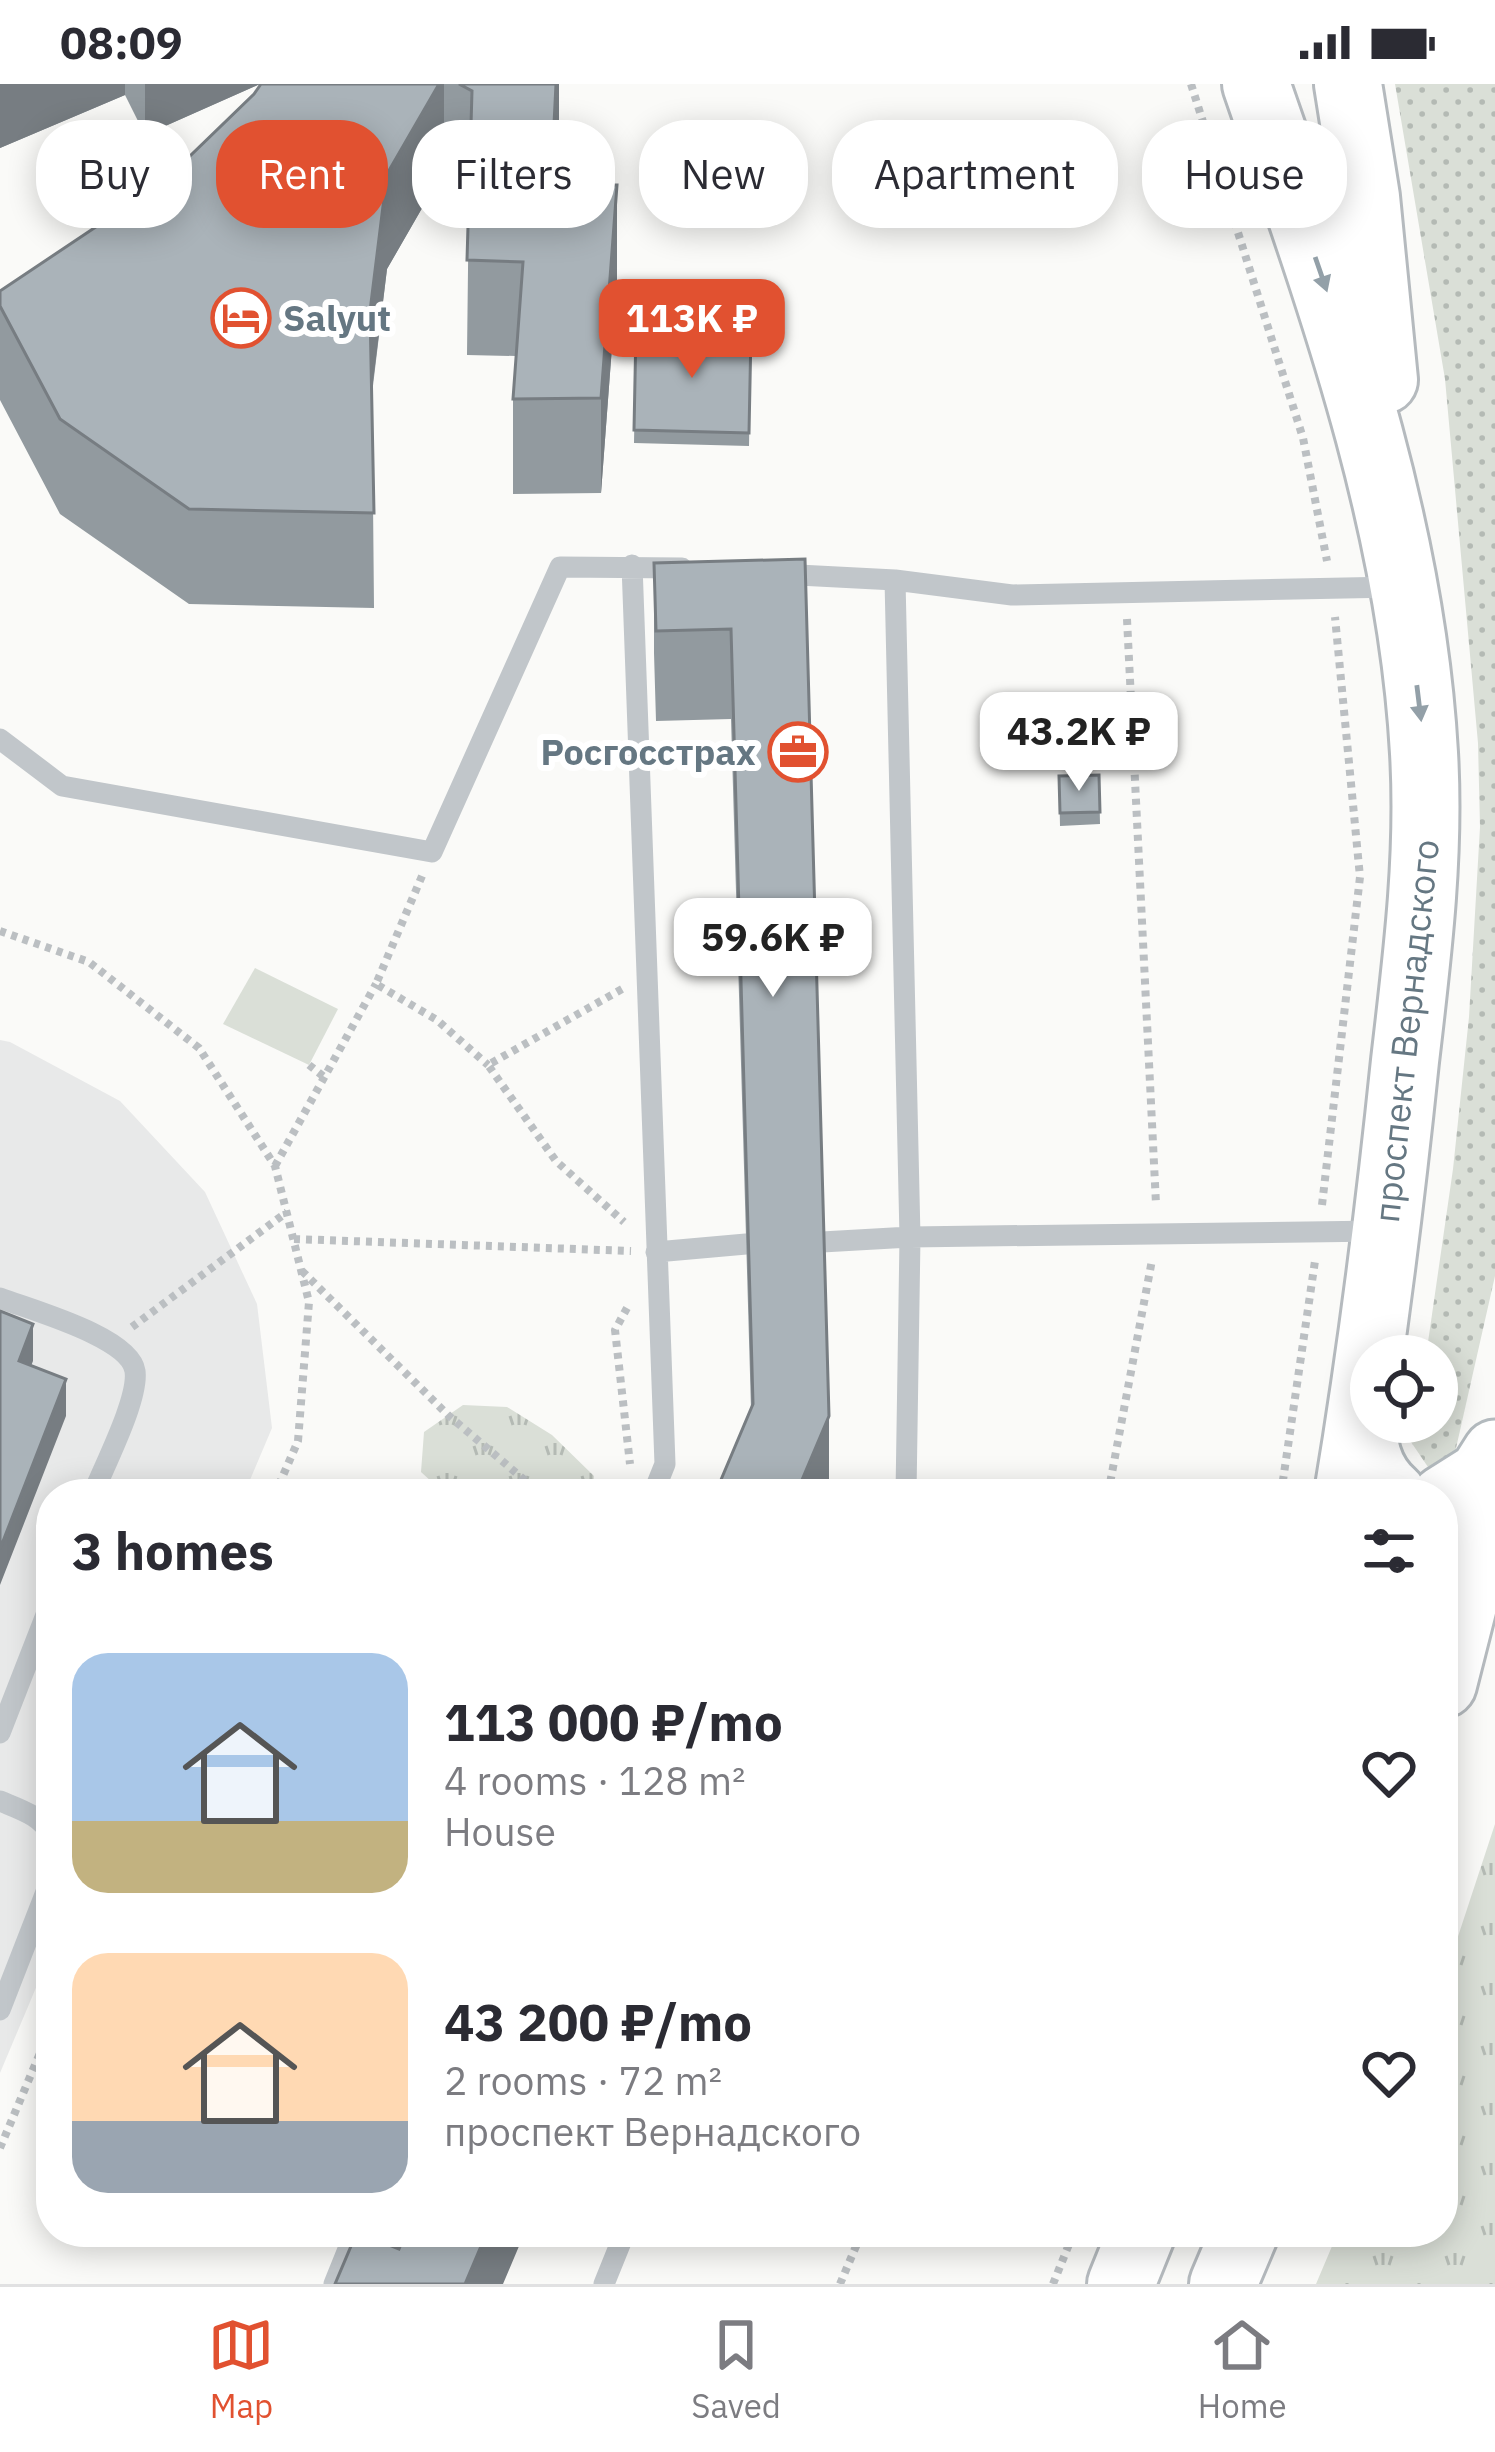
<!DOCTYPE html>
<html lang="en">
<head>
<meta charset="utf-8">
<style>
	:root { --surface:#fff; --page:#f2f2f3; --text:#2b2b33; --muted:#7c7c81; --line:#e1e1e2; --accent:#e15130 }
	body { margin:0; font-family:"IBM Plex Sans",sans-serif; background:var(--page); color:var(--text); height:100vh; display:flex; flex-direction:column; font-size:45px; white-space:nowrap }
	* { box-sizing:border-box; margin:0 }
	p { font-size:39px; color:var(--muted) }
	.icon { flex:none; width:66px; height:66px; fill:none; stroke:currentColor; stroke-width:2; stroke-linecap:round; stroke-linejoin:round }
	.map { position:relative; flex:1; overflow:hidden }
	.details { position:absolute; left:36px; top:1395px; width:1422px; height:768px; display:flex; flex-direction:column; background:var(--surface); border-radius:48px; box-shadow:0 6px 30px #0003 }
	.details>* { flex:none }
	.hud { position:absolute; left:36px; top:36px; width:1425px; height:108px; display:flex; gap:24px }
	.tools { position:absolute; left:1350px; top:1251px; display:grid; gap:24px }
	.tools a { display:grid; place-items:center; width:108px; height:108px; border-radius:50%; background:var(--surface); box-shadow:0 6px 30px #0003; font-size:60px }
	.price { position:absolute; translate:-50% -102px; padding:0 27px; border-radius:24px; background:#fff; color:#222; font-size:39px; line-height:78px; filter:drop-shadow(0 3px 6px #0008) }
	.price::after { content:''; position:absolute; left:50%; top:72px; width:36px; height:27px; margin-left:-18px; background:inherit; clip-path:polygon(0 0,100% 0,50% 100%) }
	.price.active { background:var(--accent); color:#fff }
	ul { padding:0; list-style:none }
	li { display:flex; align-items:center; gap:36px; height:300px; padding:0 36px }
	li span { display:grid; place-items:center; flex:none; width:336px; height:240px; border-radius:36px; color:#555 }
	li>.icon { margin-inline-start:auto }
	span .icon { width:144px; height:144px; fill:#fffc; stroke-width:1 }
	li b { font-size:51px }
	h2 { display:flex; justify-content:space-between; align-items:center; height:144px; padding:0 36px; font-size:51px }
	.tag { padding:0 42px; border-radius:48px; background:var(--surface); box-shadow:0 6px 30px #0003; font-size:42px; line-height:108px }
	.tag.active { background:var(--accent); color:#fff }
	.status { display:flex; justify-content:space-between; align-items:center; height:84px; padding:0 60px; background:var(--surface); direction:ltr }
	.status svg { height:33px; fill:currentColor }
	.dock { display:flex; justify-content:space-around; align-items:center; height:168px; border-top:3px solid var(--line); background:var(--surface); font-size:33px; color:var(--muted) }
	.dock a { display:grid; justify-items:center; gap:6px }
	.dock .active { color:var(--accent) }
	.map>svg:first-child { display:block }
	.built { fill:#e8e9e9 }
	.grass { fill:url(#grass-dots) }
	.park { fill:url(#park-tufts) }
	.pitch { fill:#dadfd7 }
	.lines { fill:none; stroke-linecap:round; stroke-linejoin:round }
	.secondary-casing { stroke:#b3babe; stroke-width:69 }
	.primary-casing { stroke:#b5babe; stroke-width:72 }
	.path { stroke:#bbbfc2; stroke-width:8; stroke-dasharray:6 6; stroke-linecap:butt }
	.lane { stroke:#c1c6ca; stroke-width:21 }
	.secondary { stroke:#fff; stroke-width:63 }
	.primary { stroke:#fff; stroke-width:66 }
	.wall { fill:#929a9f }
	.shaded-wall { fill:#777d82 }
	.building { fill:#aab3b9; stroke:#777d82; stroke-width:3 }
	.oneway { fill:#93a0a8 }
	.labels { text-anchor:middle; stroke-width:12; stroke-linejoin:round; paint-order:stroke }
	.poi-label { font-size:36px; font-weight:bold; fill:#657782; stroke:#fff; text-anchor:start }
	.street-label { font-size:36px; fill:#657782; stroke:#fff }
</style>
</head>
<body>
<div class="status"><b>08:09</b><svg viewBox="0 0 49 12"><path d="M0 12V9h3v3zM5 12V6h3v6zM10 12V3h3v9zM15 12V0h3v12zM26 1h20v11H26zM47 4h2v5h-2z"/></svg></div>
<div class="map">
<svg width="1495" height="2200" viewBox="0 0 1495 2200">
	<defs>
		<pattern id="grass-dots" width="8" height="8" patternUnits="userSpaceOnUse" patternTransform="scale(3)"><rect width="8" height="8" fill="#dadfd7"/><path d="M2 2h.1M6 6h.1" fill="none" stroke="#b4bab4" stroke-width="1.8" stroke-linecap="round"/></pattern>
		<pattern id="park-tufts" width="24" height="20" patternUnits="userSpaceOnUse" patternTransform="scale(3)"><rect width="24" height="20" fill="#dadfd7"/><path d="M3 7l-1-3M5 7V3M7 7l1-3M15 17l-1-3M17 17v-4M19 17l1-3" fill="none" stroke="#b4bab4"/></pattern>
	</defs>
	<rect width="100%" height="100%" fill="#fafaf8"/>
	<path class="built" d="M0,956L10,958L120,1017L205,1108L257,1220L272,1344L244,1410H51V1868L0,1989Z"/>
	<path class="grass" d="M1395,0H1495V1192L1454,1373L1428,1383L1411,1358L1415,1338H1437V1272H1426L1453,1085L1469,933L1480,743L1478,659L1445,295Z"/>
	<path class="park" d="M463,1321L507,1323L552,1351L594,1392L593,1410H445L421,1388L424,1348Z
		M1495,1740V2200H1316L1338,2148H1443V1898Z"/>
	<path class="pitch" d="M255,884L338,925L309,981L223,940Z"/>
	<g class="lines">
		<defs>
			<path id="secondary" d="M1362,1324C1365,1359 1367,1387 1394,1410
				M1443,1414L1481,1390L1495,1368"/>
			<path id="primary" d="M1256,0C1331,218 1411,436 1424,669C1430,773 1417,874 1405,977C1390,1122 1372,1266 1348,1410
				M1348,0L1366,113L1384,296
				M1443,1600L1495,1396
				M1121,2200L1142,2148
				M1223,2200L1245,2148"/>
		</defs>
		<use href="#secondary" class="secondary-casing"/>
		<use href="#primary" class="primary-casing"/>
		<path class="path" d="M1191,0L1303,354L1327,477
			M1127,535L1156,1120
			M422,792L376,900L437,936L488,981
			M0,847L89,878L199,964L275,1082L309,1218L298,1357L275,1410
			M622,905L488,981L556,1077L624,1138
			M309,981L324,993
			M275,1082L376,900
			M1322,1121L1360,793L1335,533
			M294,1155L631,1167
			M302,1187L448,1331L541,1410
			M627,1224L615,1246L630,1380
			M132,1243L287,1128
			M1108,1410L1152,1176
			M1281,1410L1315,1177
			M0,2064L51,1943
			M840,2200L862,2148
			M1053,2200L1074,2148"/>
		<path class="lane" d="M632,481L665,1380L653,1410
			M779,490L895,496L1012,511L1395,503
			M895,496L910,1153L1380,1147
			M0,655L62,702L432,768L560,483L682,484
			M822,1158L910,1153L906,1410
			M656,1168L746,1160
			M0,1214C31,1226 130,1253 135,1287C139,1315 104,1382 93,1410
			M0,1649L51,1518
			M0,1717C19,1725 43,1732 51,1752
			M0,1926L51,1795
			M334,2200L355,2148
			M604,2200L625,2148"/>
		<use href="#secondary" class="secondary"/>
		<use href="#primary" class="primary"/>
	</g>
	<path class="wall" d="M0,0H260L145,51L125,11L0,64Z
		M261,0H559L556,101L617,196L601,409L513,410V315L516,272L467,271L469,100L444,86L387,185L372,310L374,524L189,520L60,430L0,316V207L163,98L254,10Z
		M636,245L751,248L749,362L634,359Z
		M805,475L829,1410L751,1325L731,635L656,637L654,569V479Z
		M1099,691L1100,740L1060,742L1059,692Z"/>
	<path class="shaded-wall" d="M0,0H125V11L0,64Z
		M145,0H260L145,51Z
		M439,0H444V86L387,185L370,322V227L387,90Z
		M556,0H559V38L551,196V101Z
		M617,101V196L601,409V314Z
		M33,1240V1277L19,1313V1277Z
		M66,1295V1332L0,1501V1465Z
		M829,1332V1410H796Z
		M487,2148H525L503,2200H465Z"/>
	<path class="building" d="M261,0H439L387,90L370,227L374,429L189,425L60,335L0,222V207L163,98L254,10Z
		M459,0H556L551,101H617L601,314L513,315L523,178L467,176L472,7Z
		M636,245L751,248L749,349L634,346Z
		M805,475L829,1332L796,1410H715L753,1320L731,545L656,547L654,479Z
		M1099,691L1100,728L1060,729L1059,692Z
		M0,1227L33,1240L19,1277L66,1295L0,1465Z
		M357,2148L399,2165L406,2148H487L465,2200H335Z"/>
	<defs><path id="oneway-solid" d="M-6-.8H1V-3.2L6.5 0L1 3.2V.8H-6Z" transform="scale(3)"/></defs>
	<g class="oneway">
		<use href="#oneway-solid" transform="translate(1321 190) rotate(71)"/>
		<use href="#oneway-solid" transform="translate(1419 619) rotate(83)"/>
	</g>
	<defs>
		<symbol id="hotel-ring" viewBox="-11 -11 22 22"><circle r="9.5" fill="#fff" stroke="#e15130" stroke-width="1.5"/><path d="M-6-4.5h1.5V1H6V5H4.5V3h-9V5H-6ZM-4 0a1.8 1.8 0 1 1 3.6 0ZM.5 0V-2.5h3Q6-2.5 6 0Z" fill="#e15130"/></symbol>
		<symbol id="office-ring" viewBox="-11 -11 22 22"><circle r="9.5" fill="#fff" stroke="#e15130" stroke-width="1.5"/><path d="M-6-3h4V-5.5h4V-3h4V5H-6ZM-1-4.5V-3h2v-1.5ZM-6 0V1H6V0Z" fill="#e15130"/></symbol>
	</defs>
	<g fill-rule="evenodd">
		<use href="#hotel-ring" x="208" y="201" width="66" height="66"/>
		<use href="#office-ring" x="765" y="635" width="66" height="66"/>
	</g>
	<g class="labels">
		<g class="poi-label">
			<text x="283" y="247">Salyut</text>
			<text x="756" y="681" text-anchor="end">Росгосстрах</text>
		</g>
		<g class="street-label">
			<text transform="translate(1406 947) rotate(-84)" y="13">проспект Вернадского</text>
		</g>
	</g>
</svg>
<div class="tools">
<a><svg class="icon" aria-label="locate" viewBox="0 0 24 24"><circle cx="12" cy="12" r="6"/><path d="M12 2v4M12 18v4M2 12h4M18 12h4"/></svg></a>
</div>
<b class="price active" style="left:692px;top:297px">113K ₽</b>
<b class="price" style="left:1079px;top:710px">43.2K ₽</b>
<b class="price" style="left:773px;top:916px">59.6K ₽</b>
<div class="hud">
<a class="tag">Buy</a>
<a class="tag active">Rent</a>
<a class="tag">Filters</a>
<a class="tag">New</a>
<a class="tag">Apartment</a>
<a class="tag">House</a>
</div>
<section class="details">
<h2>3 homes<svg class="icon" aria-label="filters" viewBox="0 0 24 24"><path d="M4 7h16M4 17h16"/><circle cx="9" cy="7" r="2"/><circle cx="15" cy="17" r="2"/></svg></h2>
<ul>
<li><span style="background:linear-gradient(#a9c7e8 70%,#c2b280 0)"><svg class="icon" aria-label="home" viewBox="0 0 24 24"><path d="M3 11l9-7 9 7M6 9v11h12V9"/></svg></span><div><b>113 000 ₽/mo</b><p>4 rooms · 128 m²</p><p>House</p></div><svg class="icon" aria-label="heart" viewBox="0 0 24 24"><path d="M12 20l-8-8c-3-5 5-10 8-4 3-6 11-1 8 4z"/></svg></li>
<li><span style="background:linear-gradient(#ffd9b3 70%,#9aa5b1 0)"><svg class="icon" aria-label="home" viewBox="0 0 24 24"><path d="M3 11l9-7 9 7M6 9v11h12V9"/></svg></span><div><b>43 200 ₽/mo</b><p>2 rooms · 72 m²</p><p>проспект Вернадского</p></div><svg class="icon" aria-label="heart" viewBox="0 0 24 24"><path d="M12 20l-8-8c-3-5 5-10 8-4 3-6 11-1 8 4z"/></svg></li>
</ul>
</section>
</div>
<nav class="dock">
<a class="active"><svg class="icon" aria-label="map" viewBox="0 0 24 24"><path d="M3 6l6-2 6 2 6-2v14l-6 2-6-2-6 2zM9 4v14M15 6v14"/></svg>Map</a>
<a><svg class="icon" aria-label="saved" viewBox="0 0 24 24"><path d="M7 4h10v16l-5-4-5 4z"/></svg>Saved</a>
<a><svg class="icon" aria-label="home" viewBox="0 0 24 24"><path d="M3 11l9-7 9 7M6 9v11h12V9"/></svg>Home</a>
</nav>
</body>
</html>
